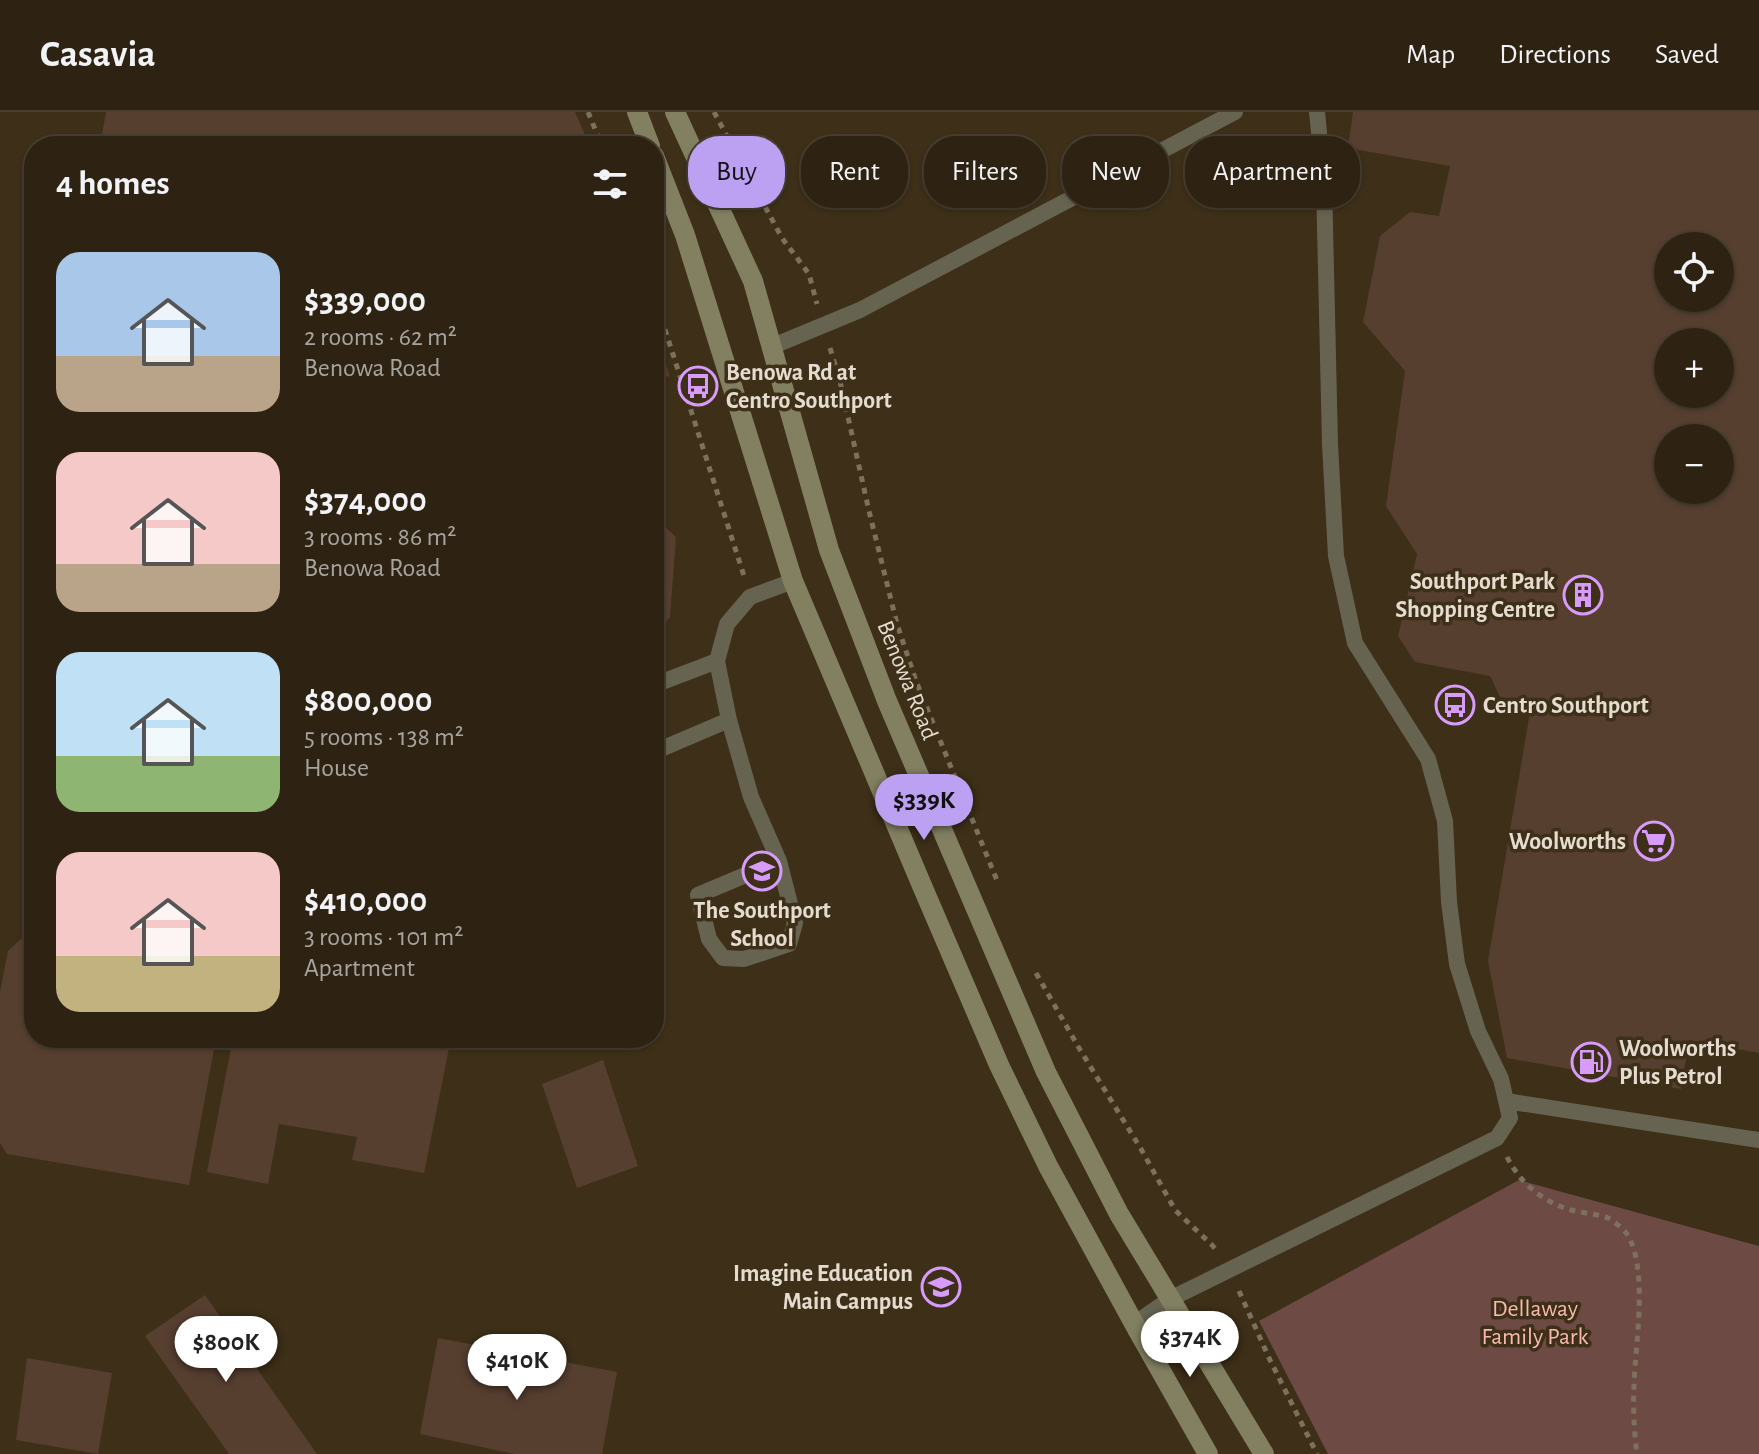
<!DOCTYPE html>
<html lang="en">
<head>
<meta charset="utf-8">
<style>
	:root { --surface:#2e2312; --page:#362b1b; --text:#f1f3f6; --muted:#a7a49f; --line:#494032; --accent:#bca0f2 }
	body { margin:0; font-family:"Alegreya Sans",sans-serif; background:var(--page); color:var(--text); height:100vh; display:flex; flex-direction:column; font-size:30px; white-space:nowrap }
	* { box-sizing:border-box; margin:0 }
	p { font-size:26px; color:var(--muted) }
	.icon { flex:none; width:44px; height:44px; fill:none; stroke:currentColor; stroke-width:2; stroke-linecap:round; stroke-linejoin:round }
	.map { position:relative; flex:1; overflow:hidden }
	.details { position:absolute; left:24px; top:24px; width:640px; height:912px; display:flex; flex-direction:column; background:var(--surface); border-radius:32px; box-shadow:0 2px 6px #0004,0 0 0 2px var(--line) }
	.details>* { flex:none }
	.hud { position:absolute; left:688px; top:24px; width:760px; height:72px; display:flex; gap:16px }
	.controls { position:absolute; left:1654px; top:120px; display:grid; gap:16px }
	.controls a { display:grid; place-items:center; width:80px; height:80px; border-radius:50%; background:var(--surface); box-shadow:0 2px 6px #0004,0 0 0 2px var(--line); font-size:40px }
	.price { position:absolute; translate:-50% -68px; padding:0 18px; border-radius:28px; background:#fff; color:#222; font-size:26px; line-height:52px; filter:drop-shadow(0 2px 4px #0008) }
	.price::after { content:''; position:absolute; left:50%; top:48px; width:24px; height:18px; margin-left:-12px; background:inherit; clip-path:polygon(0 0,100% 0,50% 100%) }
	.price.active { background:var(--accent); color:#111 }
	ul { padding:0; list-style:none }
	li { display:flex; align-items:center; gap:24px; height:200px; padding:0 32px }
	li span { display:grid; place-items:center; flex:none; width:224px; height:160px; border-radius:24px; color:#555 }
	li>.icon { margin-inline-start:auto }
	span .icon { width:96px; height:96px; fill:#fffc; stroke-width:1 }
	li b { font-size:34px }
	h2 { display:flex; justify-content:space-between; align-items:center; height:96px; padding:0 32px; font-size:34px }
	.chip { padding:0 28px; border-radius:32px; background:var(--surface); box-shadow:0 2px 6px #0004,0 0 0 2px var(--line); font-size:28px; line-height:72px }
	.chip.active { background:var(--accent); color:#111 }
	header { display:flex; align-items:center; gap:48px; box-sizing:border-box; height:112px; padding:0 40px; background:var(--surface); border-bottom:2px solid var(--line) }
	header strong { font-size:38px }
	nav { display:flex; gap:44px; margin-inline-start:auto; font-size:28px }
	.map>svg:first-child { display:block }
	.green { fill:#6e4a45 }
	.building { fill:#573f30; fill-rule:evenodd }
	.lines { fill:none; stroke-linecap:round; stroke-linejoin:round }
	.path { stroke:#7d715e; stroke-width:5; stroke-dasharray:6 6; stroke-linecap:butt }
	.lane { stroke:#666451; stroke-width:16 }
	.secondary { stroke:#838062; stroke-width:20 }
	.labels { text-anchor:middle; stroke-width:7; stroke-linejoin:round; paint-order:stroke }
	.poi-label { font-size:24px; font-weight:bold; fill:#e5dccf; stroke:#3d2f18; text-anchor:start }
	.street-label { font-size:24px; fill:#e5dccf; stroke:#3d2f18 }
	.park-label { font-size:24px; fill:#f8b9b0; stroke:#3d2f18 }
</style>
</head>
<body>
<header>
<strong>Casavia</strong>
<nav><a>Map</a><a>Directions</a><a>Saved</a></nav>
</header>
<div class="map">
<svg width="1759" height="1342" viewBox="0 0 1759 1342">
	<rect width="100%" height="100%" fill="#3d2f18"/>
	<path class="green" d="M1519,1068L1759,1134V1342H1328L1259,1209Z"/>
	<path class="building" d="M106,0H575L590,34H100Z
		M1353,0H1759V941L1689,928L1681,977L1507,946L1488,849L1532,588L1500,585L1490,564L1415,550L1398,524L1417,442L1386,394L1405,259L1363,210L1380,124L1410,100L1439,104L1450,54L1348,36ZM1668,134H1720V186H1668ZM1668,230H1720V282H1668ZM1668,326H1720V378H1668Z
		M655,219L670,265L654,261Z
		M654,405L676,425L670,505L654,525Z
		M34,815V926H216L189,1073L7,1042L0,1031V880L8,839Z
		M233,926H451L424,1061L352,1048L357,1025L279,1012L268,1072L207,1060Z
		M603,948L638,1054L577,1076L542,972Z
		M205,1183L317,1342H229L145,1224Z
		M438,1226L617,1260L602,1342H515L420,1322Z
		M27,1246L112,1261L98,1342L16,1328Z"/>
	<g class="lines">
		<path class="path" d="M588,0L602,34
			M714,0L782,126L809,162L817,192
			M654,183L744,464
			M830,236L840,269L869,399L897,512L916,569L998,771
			M1036,861L1079,936L1141,1037L1175,1098L1212,1133L1217,1139
			M1507,1045C1520,1071 1543,1090 1571,1098C1583,1101 1597,1102 1608,1106C1613,1109 1624,1117 1627,1122C1649,1157 1635,1233 1634,1274C1633,1297 1634,1319 1637,1342
			M1239,1179L1270,1248L1317,1342"/>
		<path class="lane" d="M773,234L860,198L1235,0
			M654,573L717,549
			M654,640L729,608
			M779,749L698,783L709,827L723,846L744,847L789,832L795,811L779,749L751,685L729,608L717,549L727,512L750,485L793,469
			M1506,989L1759,1028
			M1134,1212L1170,1187L1497,1026L1510,1006L1501,967L1478,919L1457,852L1449,790L1445,709L1428,647L1355,531L1336,444L1330,332L1324,71L1317,0"/>
		<path class="secondary" d="M637,0L650,34
			M675,0L753,169L829,438L887,589L1046,960L1119,1102L1264,1342
			M654,44L685,123L793,469L923,776L999,953L1048,1054L1137,1217L1208,1342"/>
	</g>
	<defs>
		<symbol id="bus-ring" viewBox="-11 -11 22 22"><circle r="9.5" fill="#3d2f18" stroke="#d79bf9" stroke-width="1.5"/><path d="M-5-6H5V4H4V6H2V4H-2V6H-4V4H-5ZM-3.5-4V0h7V-4ZM-3.5 1.2v1.5H-2V1.2ZM2 1.2v1.5H3.5V1.2Z" fill="#d79bf9"/></symbol>
		<symbol id="building-ring" viewBox="-11 -11 22 22"><circle r="9.5" fill="#3d2f18" stroke="#d79bf9" stroke-width="1.5"/><path d="M-4-6H4V6H1V3H-1V6H-4ZM-2.5-4.3h1.7v1.8h-1.7ZM.8-4.3h1.7v1.8H.8ZM-2.5-1h1.7V.8h-1.7ZM.8-1h1.7V.8H.8Z" fill="#d79bf9"/></symbol>
		<symbol id="supermarket-ring" viewBox="-11 -11 22 22"><circle r="9.5" fill="#3d2f18" stroke="#d79bf9" stroke-width="1.5"/><path d="M-6-5.5h2.5l.6 2H6L4.5 2H-2.5L-4.4-4H-6ZM-1.5 3.2a1.3 1.3 0 1 0 .1 0ZM3 3.2a1.3 1.3 0 1 0 .1 0Z" fill="#d79bf9"/></symbol>
		<symbol id="school-ring" viewBox="-11 -11 22 22"><circle r="9.5" fill="#3d2f18" stroke="#d79bf9" stroke-width="1.5"/><path d="M0-5L7-2L0 1L-7-2ZM-4 1L0 2.5L4 1V4Q0 6-4 4Z" fill="#d79bf9"/></symbol>
		<symbol id="fuel-ring" viewBox="-11 -11 22 22"><circle r="9.5" fill="#3d2f18" stroke="#d79bf9" stroke-width="1.5"/><path d="M-5.5-6h7V0h2V4h1.3V-2.5L3-4.5l.8-.8L6-3V5H2.5V1h-1V6h-7ZM-4.2-4.7v3.2H.2V-4.7Z" fill="#d79bf9"/></symbol>
	</defs>
	<g fill-rule="evenodd">
		<use href="#bus-ring" x="676" y="252" width="44" height="44"/>
		<use href="#building-ring" x="1561" y="461" width="44" height="44"/>
		<use href="#bus-ring" x="1433" y="571" width="44" height="44"/>
		<use href="#supermarket-ring" x="1632" y="707" width="44" height="44"/>
		<use href="#school-ring" x="740" y="737" width="44" height="44"/>
		<use href="#fuel-ring" x="1569" y="928" width="44" height="44"/>
		<use href="#school-ring" x="919" y="1153" width="44" height="44"/>
	</g>
	<g class="labels">
		<g class="poi-label">
			<text x="726" y="268">Benowa Rd at<tspan x="726" dy="28">Centro Southport</tspan></text>
			<text x="1555" y="477" text-anchor="end">Southport Park<tspan x="1555" dy="28">Shopping Centre</tspan></text>
			<text x="1483" y="601">Centro Southport</text>
			<text x="1626" y="737" text-anchor="end">Woolworths</text>
			<text x="762" y="806" text-anchor="middle">The Southport<tspan x="762" dy="28">School</tspan></text>
			<text x="1619" y="944">Woolworths<tspan x="1619" dy="28">Plus Petrol</tspan></text>
			<text x="913" y="1169" text-anchor="end">Imagine Education<tspan x="913" dy="28">Main Campus</tspan></text>
		</g>
		<g class="street-label">
			<text transform="translate(908 568) rotate(68)" y="8">Benowa Road</text>
		</g>
		<g class="park-label">
			<text x="1535" y="1204">Dellaway<tspan x="1535" dy="28">Family Park</tspan></text>
		</g>
	</g>
</svg>
<div class="controls">
<a><svg class="icon" aria-label="locate" viewBox="0 0 24 24"><circle cx="12" cy="12" r="6"/><path d="M12 2v4M12 18v4M2 12h4M18 12h4"/></svg></a>
<a>+</a>
<a>−</a>
</div>
<b class="price active" style="left:924px;top:730px">$339K</b>
<b class="price" style="left:1190px;top:1267px">$374K</b>
<b class="price" style="left:226px;top:1272px">$800K</b>
<b class="price" style="left:517px;top:1290px">$410K</b>
<div class="hud">
<a class="chip active">Buy</a>
<a class="chip">Rent</a>
<a class="chip">Filters</a>
<a class="chip">New</a>
<a class="chip">Apartment</a>
</div>
<section class="details">
<h2>4 homes<svg class="icon" aria-label="filters" viewBox="0 0 24 24"><path d="M4 7h16M4 17h16"/><circle cx="9" cy="7" r="2"/><circle cx="15" cy="17" r="2"/></svg></h2>
<ul>
<li><span style="background:linear-gradient(#a9c7e8 65%,#b9a48a 0)"><svg class="icon" aria-label="home" viewBox="0 0 24 24"><path d="M3 11l9-7 9 7M6 9v11h12V9"/></svg></span><div><b>$339,000</b><p>2 rooms · 62 m²</p><p>Benowa Road</p></div></li>
<li><span style="background:linear-gradient(#f6c9c9 70%,#b9a48a 0)"><svg class="icon" aria-label="home" viewBox="0 0 24 24"><path d="M3 11l9-7 9 7M6 9v11h12V9"/></svg></span><div><b>$374,000</b><p>3 rooms · 86 m²</p><p>Benowa Road</p></div></li>
<li><span style="background:linear-gradient(#bfe0f5 65%,#8fb573 0)"><svg class="icon" aria-label="home" viewBox="0 0 24 24"><path d="M3 11l9-7 9 7M6 9v11h12V9"/></svg></span><div><b>$800,000</b><p>5 rooms · 138 m²</p><p>House</p></div></li>
<li><span style="background:linear-gradient(#f6c9c9 65%,#c2b280 0)"><svg class="icon" aria-label="home" viewBox="0 0 24 24"><path d="M3 11l9-7 9 7M6 9v11h12V9"/></svg></span><div><b>$410,000</b><p>3 rooms · 101 m²</p><p>Apartment</p></div></li>
</ul>
</section>
</div>
</body>
</html>
